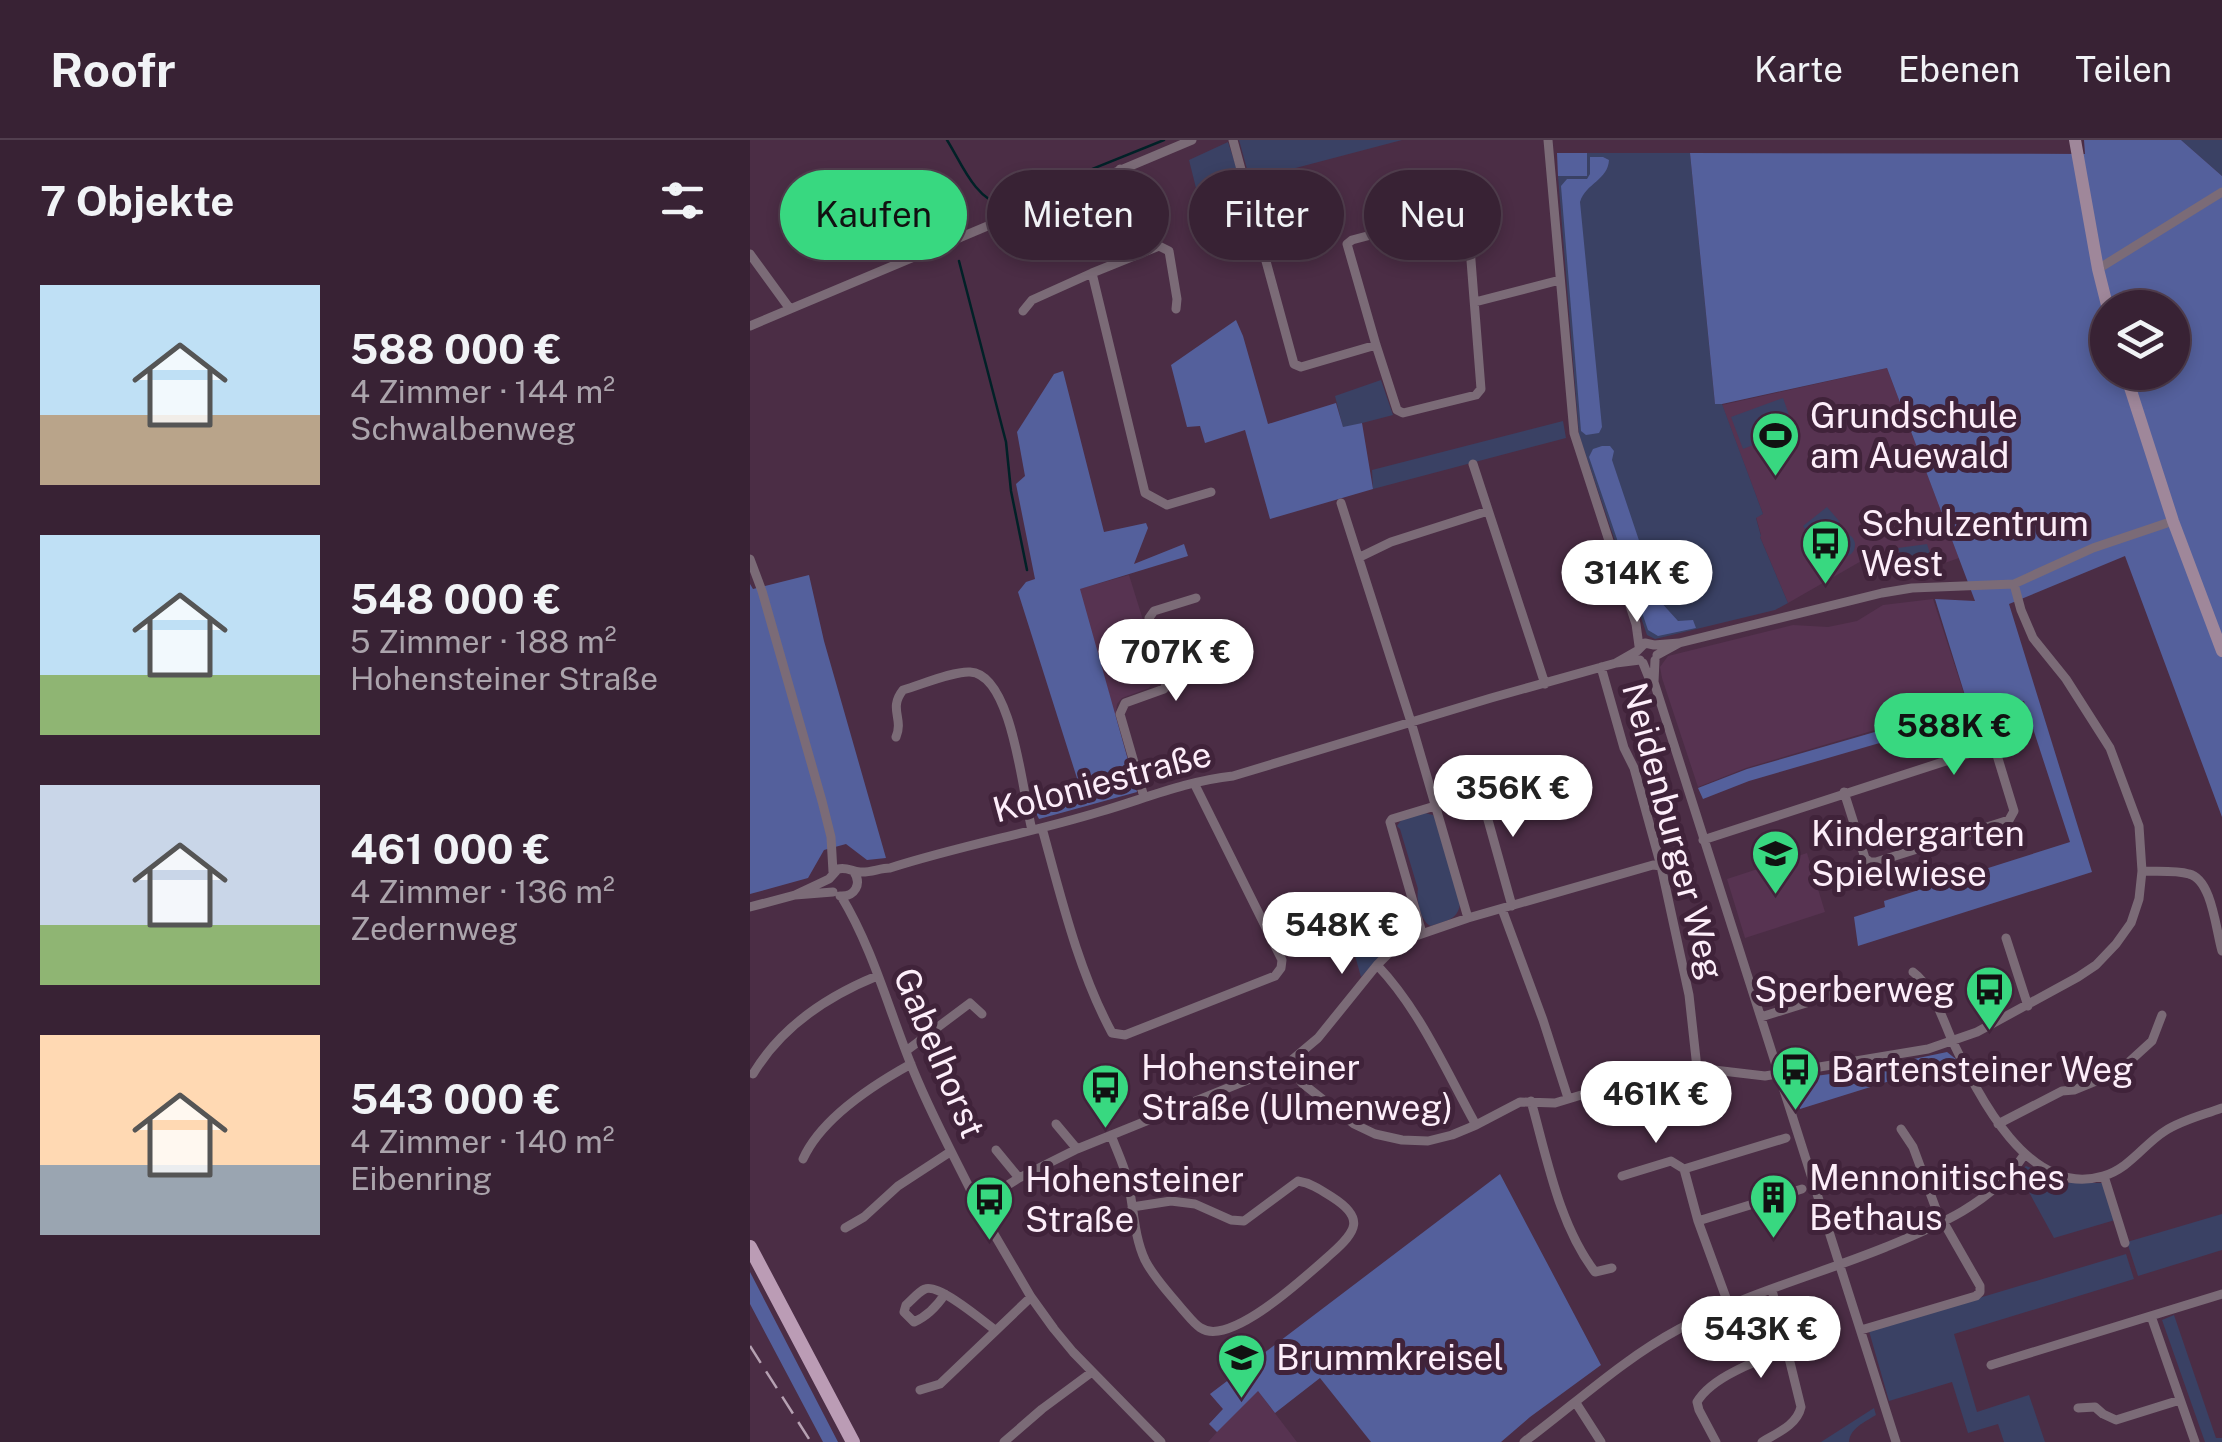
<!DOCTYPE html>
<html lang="de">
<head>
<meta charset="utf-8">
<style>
	:root { --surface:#382234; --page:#3f2a3c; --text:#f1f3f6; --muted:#aba4ac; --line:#523f4f; --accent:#38d880 }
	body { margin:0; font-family:"Public Sans",sans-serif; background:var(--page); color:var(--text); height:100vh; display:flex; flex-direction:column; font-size:38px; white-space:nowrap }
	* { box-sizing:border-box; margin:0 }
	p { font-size:32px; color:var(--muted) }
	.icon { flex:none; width:55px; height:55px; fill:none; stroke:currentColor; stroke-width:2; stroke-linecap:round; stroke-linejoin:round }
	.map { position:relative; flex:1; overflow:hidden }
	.drawer { display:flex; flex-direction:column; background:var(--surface); width:750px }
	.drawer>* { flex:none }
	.top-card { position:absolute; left:30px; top:30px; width:950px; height:90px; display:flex; gap:20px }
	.tools { position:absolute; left:1340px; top:150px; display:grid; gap:20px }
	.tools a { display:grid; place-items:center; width:100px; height:100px; border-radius:50%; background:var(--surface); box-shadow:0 5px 15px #0003,0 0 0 2px var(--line); font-size:50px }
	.price { position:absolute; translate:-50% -85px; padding:0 22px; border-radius:35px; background:#fff; color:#222; font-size:32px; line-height:65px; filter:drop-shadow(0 2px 5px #0008) }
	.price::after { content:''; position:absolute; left:50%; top:60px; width:30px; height:22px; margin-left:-15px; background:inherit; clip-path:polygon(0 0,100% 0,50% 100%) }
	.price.active { background:var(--accent); color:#111 }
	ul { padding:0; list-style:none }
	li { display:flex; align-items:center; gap:30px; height:250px; padding:0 40px }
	li span { display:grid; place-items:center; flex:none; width:280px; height:200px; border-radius:0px; color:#555 }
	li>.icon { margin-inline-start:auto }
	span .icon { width:120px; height:120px; fill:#fffc; stroke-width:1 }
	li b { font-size:42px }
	h2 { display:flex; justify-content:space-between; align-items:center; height:120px; padding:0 40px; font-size:42px }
	.pill { padding:0 35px; border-radius:45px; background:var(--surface); box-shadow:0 5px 15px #0003,0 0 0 2px var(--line); font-size:35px; line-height:90px }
	.pill.active { background:var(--accent); color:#111 }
	header { display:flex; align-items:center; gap:60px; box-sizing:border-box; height:140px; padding:0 50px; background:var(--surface); border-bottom:2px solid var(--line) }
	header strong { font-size:48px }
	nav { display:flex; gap:55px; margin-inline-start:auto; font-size:35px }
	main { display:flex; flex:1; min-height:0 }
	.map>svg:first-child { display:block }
	.built { fill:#573351 }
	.green { fill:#3a4164 }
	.forest { fill:#54609c; fill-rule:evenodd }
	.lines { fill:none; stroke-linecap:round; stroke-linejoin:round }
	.stream { stroke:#012127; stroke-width:2.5 }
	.street { stroke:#7b6b77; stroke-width:9 }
	.secondary { stroke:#9f879a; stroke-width:12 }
	.primary { stroke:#bb9cb5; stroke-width:14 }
	.rail { stroke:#b6a1b2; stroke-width:2.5; stroke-dasharray:20 10; stroke-linecap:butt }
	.labels { text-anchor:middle; stroke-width:10; stroke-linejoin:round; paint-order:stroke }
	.poi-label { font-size:35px; fill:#fdeefa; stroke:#40233a; text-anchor:start }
	.street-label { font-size:35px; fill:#fdeefa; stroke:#40233a }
</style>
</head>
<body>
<header>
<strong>Roofr</strong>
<nav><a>Karte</a><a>Ebenen</a><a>Teilen</a></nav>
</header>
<main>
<section class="drawer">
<h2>7 Objekte<svg class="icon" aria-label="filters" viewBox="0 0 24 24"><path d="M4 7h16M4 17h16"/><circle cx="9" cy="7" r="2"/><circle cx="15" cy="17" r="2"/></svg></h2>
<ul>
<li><span style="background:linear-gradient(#bfe0f5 65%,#b9a48a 0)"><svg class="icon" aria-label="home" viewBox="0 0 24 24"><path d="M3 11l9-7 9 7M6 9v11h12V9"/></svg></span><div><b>588 000 €</b><p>4 Zimmer · 144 m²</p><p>Schwalbenweg</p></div></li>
<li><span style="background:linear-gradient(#bfe0f5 70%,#8fb573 0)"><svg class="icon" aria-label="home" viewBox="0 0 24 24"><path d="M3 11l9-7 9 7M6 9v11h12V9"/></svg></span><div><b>548 000 €</b><p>5 Zimmer · 188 m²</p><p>Hohensteiner Straße</p></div></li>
<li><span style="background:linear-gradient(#c9d6e8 70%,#8fb573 0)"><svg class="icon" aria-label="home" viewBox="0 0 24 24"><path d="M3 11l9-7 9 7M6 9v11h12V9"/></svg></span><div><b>461 000 €</b><p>4 Zimmer · 136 m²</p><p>Zedernweg</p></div></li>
<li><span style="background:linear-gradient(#ffd9b3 65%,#9aa5b1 0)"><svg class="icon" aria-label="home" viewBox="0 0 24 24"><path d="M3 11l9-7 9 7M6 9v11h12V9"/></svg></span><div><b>543 000 €</b><p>4 Zimmer · 140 m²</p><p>Eibenring</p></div></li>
</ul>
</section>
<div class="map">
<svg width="1472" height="1302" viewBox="0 0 1472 1302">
	<rect width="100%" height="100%" fill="#4b2d45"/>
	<path class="built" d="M1137,228L1209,418L1157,436L1152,424L1131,434L1120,416L1038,463L1010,397L1011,395L1006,377L1013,374L972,265Z
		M379,435L393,480L406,534L399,548L372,558L367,564L365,578L329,449Z
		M1183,459L1217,563L996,628L948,647L912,538L910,527L918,516L1043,485L1078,487L1107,481L1133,465Z
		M1057,713L1075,772L995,798L977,739Z
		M492,1230L547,1302H458L467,1292L459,1284L473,1269L460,1254Z"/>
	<path class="green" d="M489,0H652L500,40Z
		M1431,0H1472V36Z
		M478,2L489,35L446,48L439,20Z
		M837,13H940L965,264H972L1013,374L1006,378L1011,396L1010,397L1038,463L1025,470L905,499L897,495L829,295L808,36H837Z
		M631,240L643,275L593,288L585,256Z
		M1033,258L1044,289L993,309L981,277Z
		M813,281L816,298L623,349L622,330Z
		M1077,367L1090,382L1066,402L1053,386Z
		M1081 405a12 12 0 1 1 24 0a12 12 0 1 1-24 0Z
		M1177,404L1184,426L1157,436L1148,408Z
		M675,673L683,675L685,679L710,764C708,780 695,781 681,786C671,782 666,760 668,749L650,689L647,686L652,679Z
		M642,801L643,804L611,837L604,812Z
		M1276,1026L1319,1043H1352L1365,1080L1304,1098L1268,1032Z
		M1472,1074V1110L1388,1136L1377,1102Z
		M1376,1114L1384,1139L1204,1194L1227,1272L1279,1255L1295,1302H1254L1248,1284L1218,1293L1202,1242L1139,1261L1119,1191Z
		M1424,1175L1466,1298H1472V1302H1455L1412,1180Z
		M1124,1268L1126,1275C1115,1282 1100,1288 1099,1302H1071Z"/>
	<path class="forest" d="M1334,0H1431L1472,36V677L1375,416L1259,464L1342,732L1108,806L1104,777L1135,767L1134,761L1320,702L1274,561L999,641L953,659L948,648L997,629L1218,565L1185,459L1225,461L1137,228L972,264H965L940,13L1335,14ZM1358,168H1422V232H1358Z
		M807,13H837V36H808Z
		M840,17H853L859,20C858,40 836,43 830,62L852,287L849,293L836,295L831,291L811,46L817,39H837L840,34Z
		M486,180L493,196L518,284L586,263L593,287L612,283L623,349L520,379L495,290L455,303L450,286L437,287L421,225Z
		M313,231L354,392L396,383L398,388L384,424L434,404L438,416L330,449L387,652L289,679L285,671L332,654L268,452L276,442L285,439L266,344L275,336L267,292L304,234Z
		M852,306H860L864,311L862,320L909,460L928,481L943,480L946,488L908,496L898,490L839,317L843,309Z
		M59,435L74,501L136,718L117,720L96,704L74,710L58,738L0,754V444L3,449Z
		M1197,912L1207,920L1050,969L1044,939L1116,929Z
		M750,1034L851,1225L780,1277L751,1302H621L570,1238L525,1273L508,1251L467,1292L459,1284L473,1269L460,1254Z
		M0,1133V1132L88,1302H73L0,1164Z"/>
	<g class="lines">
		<path class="stream" d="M197,0C211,22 225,60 253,65L414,0
			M209,121L256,302L261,351L277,430"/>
		<path class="street" d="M483,0L544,224L551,227L626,205
			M798,0L824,293L886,484L889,506
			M370,29L391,112
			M708,72L715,73L718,82L731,249L726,255L653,273L647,270L626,205L597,104L602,100Z
			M0,114L40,169
			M1348,129L1472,52
			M725,162L810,140
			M426,169L427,159L419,111L409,106L342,133L395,353L417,365L461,352
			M273,171L282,160L342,133
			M0,186L442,0
			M723,324L795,544
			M591,363L661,582L718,778
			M610,417L641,402L738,371
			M0,419L12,451L72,661L81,697L83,732
			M907,515L929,503L1132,453L1162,448L1264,444L1343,408L1423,381
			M866,523L887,511L895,503L904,505L929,503
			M893,523L899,538L904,542L1146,1302
			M851,527L874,608L884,628L911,726L939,855L947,928
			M904,542L905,520
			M146,597C154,578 138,569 153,550C171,545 203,531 220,532C263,534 273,657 282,690
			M727,653L733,662L762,766
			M394,657L370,574L375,563L414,549L418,540L399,478L404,471L446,458
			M292,688C311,757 328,830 362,893L375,895L525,836L531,828L532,820L444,643
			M953,700L1239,607L1246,612L1264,671L1259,680L1126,722H1120L1115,718L1094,652
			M1392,731C1406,732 1425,730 1439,734C1462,739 1466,791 1472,811
			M45,755L79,739L88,729C97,727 101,731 110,732C120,733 130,728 140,728C209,706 280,693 349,672C394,659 436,641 483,636L741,558L866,523L890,520
			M90,756C105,757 112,744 104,732
			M91,756C122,807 138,867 160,922C178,969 202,1012 224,1057
			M0,767L45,755L83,752
			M752,769L793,880L818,958
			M672,793L640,682L642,679L685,666
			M1256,798L1278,866
			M627,825C670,870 696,931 726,985
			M1163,832C1182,846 1192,877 1201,898C1227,952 1277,1059 1353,1036C1379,1029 1394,1004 1415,991C1432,980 1453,975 1472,968
			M1011,877L1107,847
			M156,911L220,863L232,874
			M537,924L552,943L604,984L625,994L652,1000L678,1001L702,995L726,985L770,962L805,963L874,942L929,930L947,928L1015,936L1178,909L1227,892L1328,837L1346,825L1366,804L1381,783L1389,759L1392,731L1389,686L1360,608L1316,539L1283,498L1271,470L1264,444
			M3,934C31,887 78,856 127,836
			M781,961C797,1018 809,1085 845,1132L862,1128
			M306,984L327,1009
			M1248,984L1312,951L1324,950L1368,932L1402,901L1412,875
			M361,995C366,1009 373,1023 377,1038C384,1065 383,1094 395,1120C404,1138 419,1153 432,1169C443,1181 450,1194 468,1191C502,1186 555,1137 581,1114C607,1091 615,1078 582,1057C571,1050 561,1043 548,1041L494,1081L481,1080L445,1064L421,1061L382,1067
			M246,1010L269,1038
			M53,1019C71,979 123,945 161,924
			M872,1036L921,1021L934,1029
			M1354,1036L1375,1103
			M221 1063a7 7 0 1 1 14 0a7 7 0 1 1-14 0Z
			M235,1059L269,1038L327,1009L537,924L568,898L627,825L641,811L657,799L718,778L903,725L911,726
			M230,1070L281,1157L304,1189L323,1212L411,1302
			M948,1081L934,1029L1036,998
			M95,1088L114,1077L148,1046L200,1012
			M1022,1150L1037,1210
			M195,1154C187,1166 178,1176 164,1182L154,1172L156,1165C161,1161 168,1152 175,1149C188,1143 232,1180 245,1190
			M979,1166L948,1081L1052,1049
			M1401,1176L1445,1302
			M1111,1190L1226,1156L1230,1152V1146L1186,1069L1163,1007L1151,989
			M1241,1225L1472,1154
			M170,1250L190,1244L281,1157
			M826,1263L851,1302
			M1328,1268L1345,1267L1353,1274L1366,1280L1430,1260
			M254,1302L292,1269L342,1232
			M774,1302C825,1264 873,1219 929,1189C994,1154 1067,1135 1136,1107C1187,1086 1243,1063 1274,1015
			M966,1302L949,1270L947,1262C962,1236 1009,1220 1037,1210L1051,1267C1047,1285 1027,1293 1012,1302"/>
		<path class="secondary" d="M1325,0L1348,129L1358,169
			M1375,232L1423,381L1472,511"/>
		<path class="primary" d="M0,1107L103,1302"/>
		<path class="rail" d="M0,1206L61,1302"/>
	</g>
	<defs>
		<symbol id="stadium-pin" viewBox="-11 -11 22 30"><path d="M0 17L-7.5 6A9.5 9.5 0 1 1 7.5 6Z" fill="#38d880" stroke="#40233a"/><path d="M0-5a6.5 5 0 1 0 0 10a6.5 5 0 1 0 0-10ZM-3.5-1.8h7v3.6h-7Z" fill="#111"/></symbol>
		<symbol id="bus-pin" viewBox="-11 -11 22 30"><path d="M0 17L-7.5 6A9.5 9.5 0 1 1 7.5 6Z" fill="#38d880" stroke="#40233a"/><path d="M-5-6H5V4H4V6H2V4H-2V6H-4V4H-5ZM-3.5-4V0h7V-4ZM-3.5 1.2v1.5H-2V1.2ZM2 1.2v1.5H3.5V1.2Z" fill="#111"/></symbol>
		<symbol id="school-pin" viewBox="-11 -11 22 30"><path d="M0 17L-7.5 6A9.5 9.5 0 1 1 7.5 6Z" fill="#38d880" stroke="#40233a"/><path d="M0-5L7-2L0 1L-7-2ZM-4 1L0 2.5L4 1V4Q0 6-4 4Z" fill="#111"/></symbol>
		<symbol id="building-pin" viewBox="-11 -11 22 30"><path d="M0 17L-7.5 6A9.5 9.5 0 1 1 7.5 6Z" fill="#38d880" stroke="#40233a"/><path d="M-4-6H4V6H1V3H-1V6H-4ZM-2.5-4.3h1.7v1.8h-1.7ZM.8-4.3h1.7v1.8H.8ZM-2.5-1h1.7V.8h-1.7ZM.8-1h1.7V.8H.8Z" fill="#111"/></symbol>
	</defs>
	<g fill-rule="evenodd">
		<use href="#stadium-pin" x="998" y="268" width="55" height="75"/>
		<use href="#bus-pin" x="1048" y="376" width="55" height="75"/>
		<use href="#school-pin" x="998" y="686" width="55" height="75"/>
		<use href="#bus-pin" x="1212" y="822" width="55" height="75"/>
		<use href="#bus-pin" x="1018" y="902" width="55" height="75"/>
		<use href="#bus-pin" x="328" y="920" width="55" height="75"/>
		<use href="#building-pin" x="996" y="1030" width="55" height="75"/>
		<use href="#bus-pin" x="212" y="1032" width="55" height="75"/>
		<use href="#school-pin" x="464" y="1190" width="55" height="75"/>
	</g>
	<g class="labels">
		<g class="poi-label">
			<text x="1060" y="288">Grundschule<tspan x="1060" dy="40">am Auewald</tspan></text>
			<text x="1111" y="396">Schulzentrum<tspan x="1111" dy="40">West</tspan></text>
			<text x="1061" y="706">Kindergarten<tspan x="1061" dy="40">Spielwiese</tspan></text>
			<text x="1205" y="862" text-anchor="end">Sperberweg</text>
			<text x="391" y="940">Hohensteiner<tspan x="391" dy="40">Straße (Ulmenweg)</tspan></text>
			<text x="1081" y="942">Bartensteiner Weg</text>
			<text x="1059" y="1050">Mennonitisches<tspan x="1059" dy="40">Bethaus</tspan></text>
			<text x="275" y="1052">Hohensteiner<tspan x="275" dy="40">Straße</tspan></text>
			<text x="526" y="1230">Brummkreisel</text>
		</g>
		<g class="street-label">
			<text transform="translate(352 642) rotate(-15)" y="12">Koloniestraße</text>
			<text transform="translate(923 691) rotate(75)" y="12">Neidenburger Weg</text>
			<text transform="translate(189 913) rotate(67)" y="12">Gabelhorst</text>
		</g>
	</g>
</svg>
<div class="tools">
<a><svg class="icon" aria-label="layers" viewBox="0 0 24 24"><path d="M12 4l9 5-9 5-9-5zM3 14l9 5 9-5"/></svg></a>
</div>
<b class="price" style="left:887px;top:485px">314K €</b>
<b class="price" style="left:426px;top:564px">707K €</b>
<b class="price active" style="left:1204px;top:638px">588K €</b>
<b class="price" style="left:763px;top:700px">356K €</b>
<b class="price" style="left:592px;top:837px">548K €</b>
<b class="price" style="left:906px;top:1006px">461K €</b>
<b class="price" style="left:1011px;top:1241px">543K €</b>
<div class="top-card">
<a class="pill active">Kaufen</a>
<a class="pill">Mieten</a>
<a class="pill">Filter</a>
<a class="pill">Neu</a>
</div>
</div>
</main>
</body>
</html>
